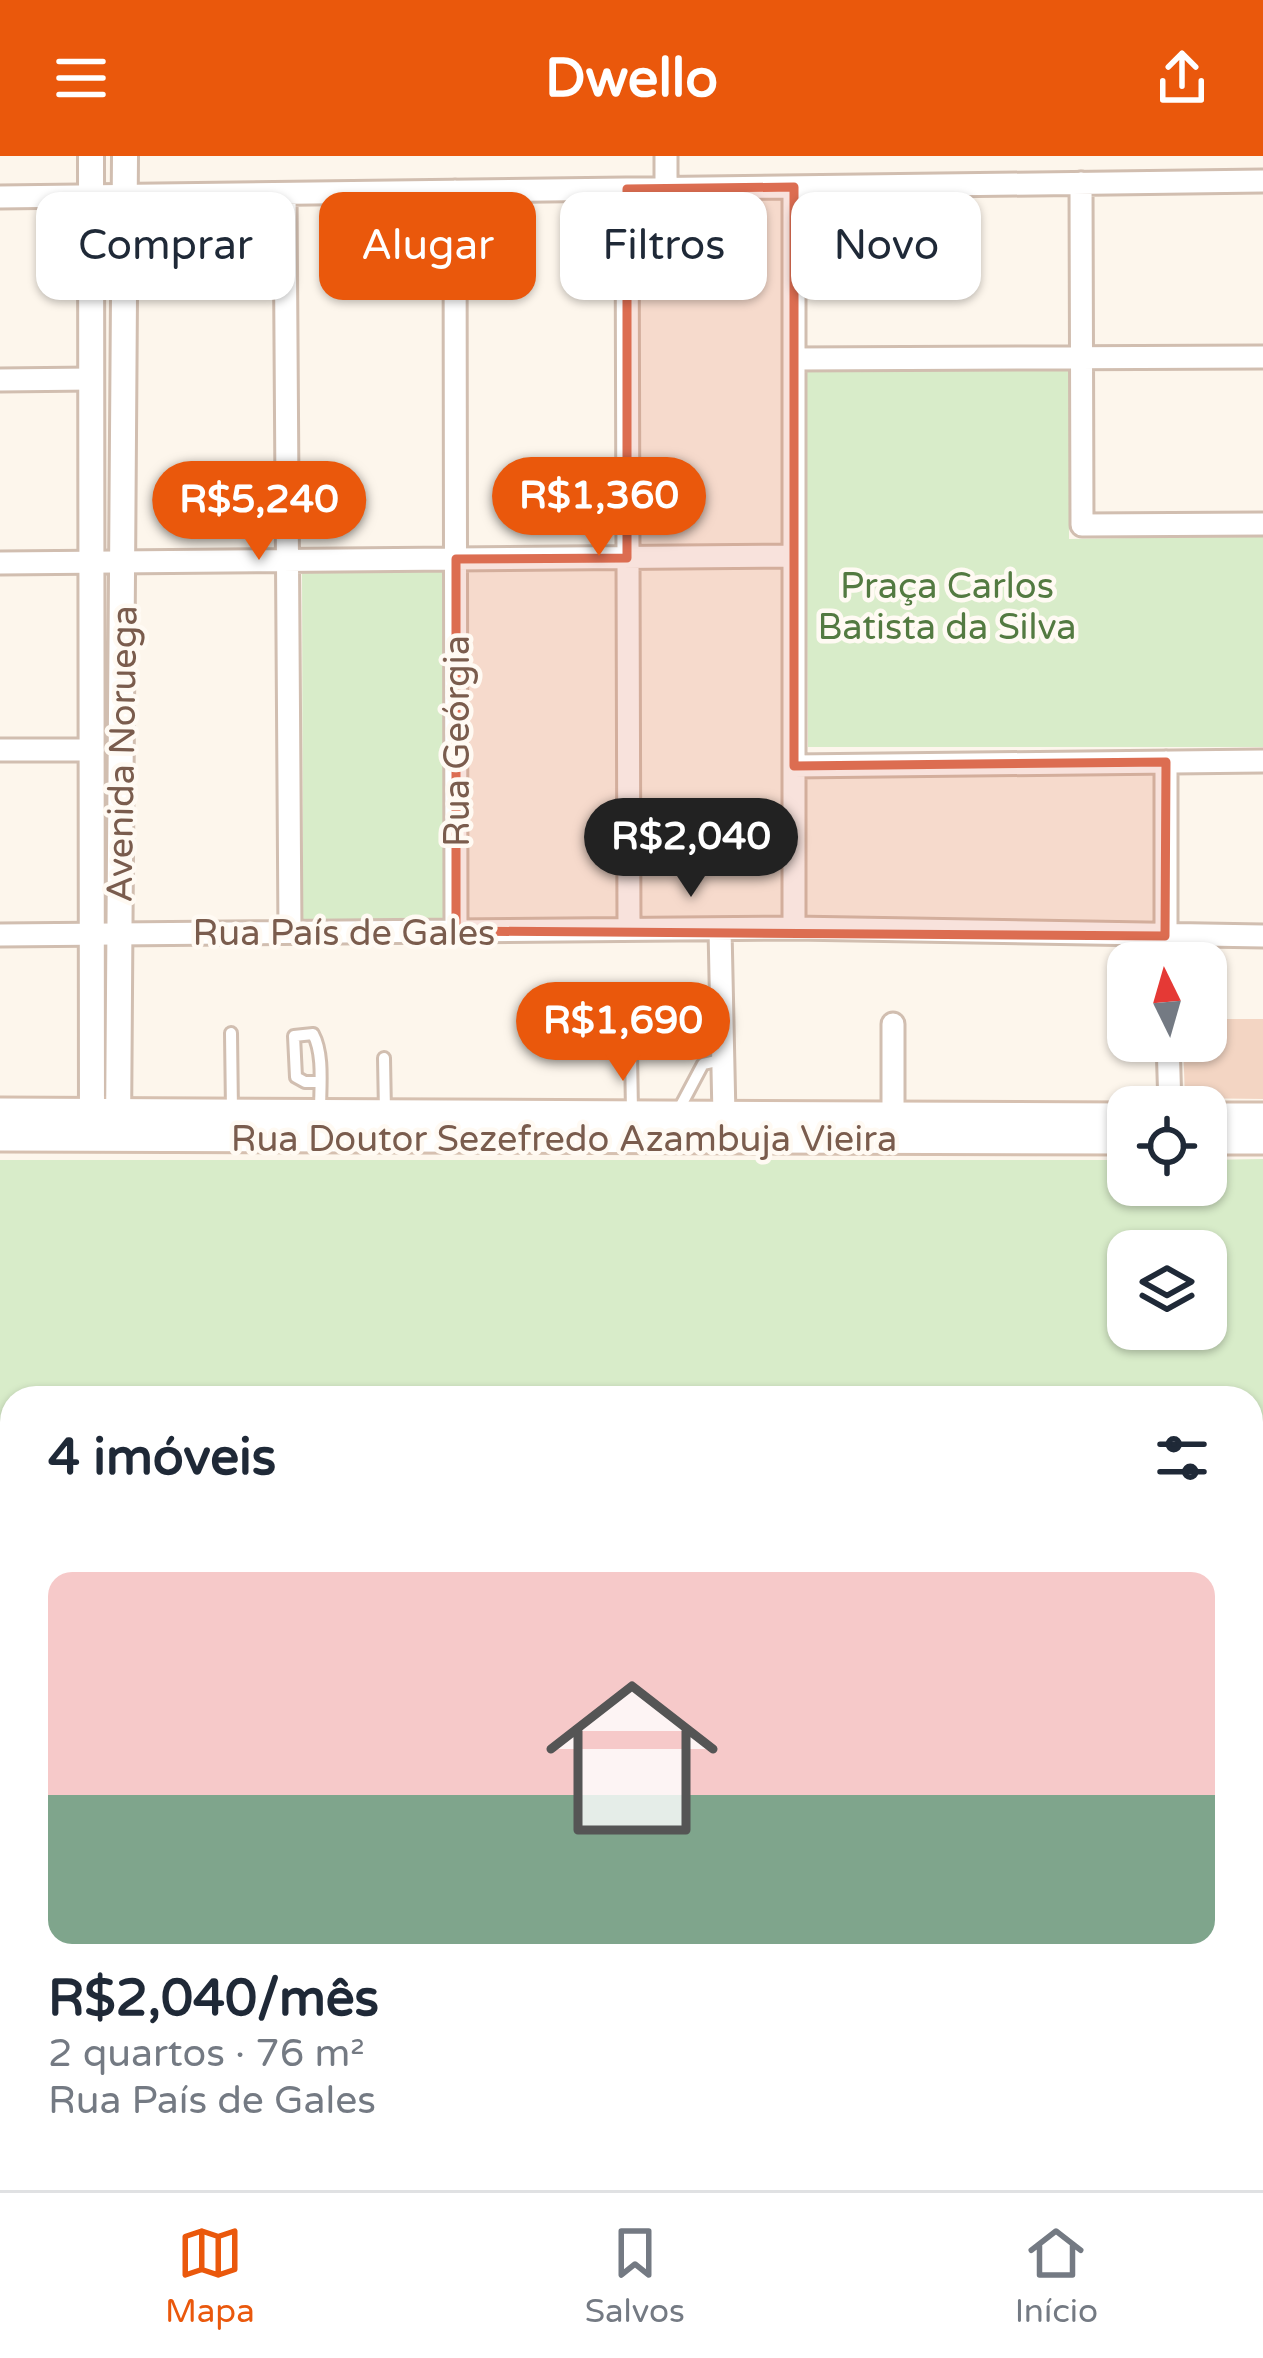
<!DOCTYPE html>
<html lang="pt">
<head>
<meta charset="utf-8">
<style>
	:root { --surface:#fff; --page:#f2f2f3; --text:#1f2937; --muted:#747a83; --line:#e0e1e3; --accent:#ea580c }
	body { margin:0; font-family:"Varela Round",sans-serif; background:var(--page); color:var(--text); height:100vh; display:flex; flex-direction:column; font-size:45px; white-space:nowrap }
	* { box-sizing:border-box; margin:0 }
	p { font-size:39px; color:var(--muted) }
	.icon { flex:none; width:66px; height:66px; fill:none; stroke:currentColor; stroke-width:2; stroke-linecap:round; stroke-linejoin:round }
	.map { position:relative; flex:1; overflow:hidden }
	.details { position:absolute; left:0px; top:1230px; width:1263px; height:804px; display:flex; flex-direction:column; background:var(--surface); border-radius:36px 36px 0 0; box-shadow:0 3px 9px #0004 }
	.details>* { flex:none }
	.banner { position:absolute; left:36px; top:36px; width:1191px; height:108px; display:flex; gap:24px }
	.needle { width:78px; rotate:355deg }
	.fabs { position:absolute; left:1107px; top:786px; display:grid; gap:24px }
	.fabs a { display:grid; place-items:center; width:120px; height:120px; border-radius:24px; background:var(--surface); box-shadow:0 3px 9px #0004; font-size:60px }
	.price { position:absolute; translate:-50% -102px; padding:0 27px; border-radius:42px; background:var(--accent); color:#fff; font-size:39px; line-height:78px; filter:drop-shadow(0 3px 6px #0008) }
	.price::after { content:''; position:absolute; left:50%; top:72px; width:36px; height:27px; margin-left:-18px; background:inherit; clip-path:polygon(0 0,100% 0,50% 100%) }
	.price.selected { background:#222; color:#fff }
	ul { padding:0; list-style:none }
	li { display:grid; align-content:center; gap:24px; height:636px; padding:0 48px }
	li span { display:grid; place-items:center; height:372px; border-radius:24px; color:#555 }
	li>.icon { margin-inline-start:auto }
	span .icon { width:216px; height:216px; fill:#fffc; stroke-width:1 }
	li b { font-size:51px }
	h2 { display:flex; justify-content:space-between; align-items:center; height:144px; padding:0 48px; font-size:51px }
	.tag { padding:0 42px; border-radius:24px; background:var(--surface); box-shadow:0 3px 9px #0004; font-size:42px; line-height:108px }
	.tag.selected { background:var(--accent); color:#fff }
	header { display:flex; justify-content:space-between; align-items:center; height:156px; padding:0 48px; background:var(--accent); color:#fff; font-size:54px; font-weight:700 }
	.dock { display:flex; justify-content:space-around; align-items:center; height:168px; border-top:3px solid var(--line); background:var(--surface); font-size:33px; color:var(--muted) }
	.dock a { display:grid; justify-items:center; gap:6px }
	.dock .selected { color:var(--accent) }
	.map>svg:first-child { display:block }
	.residential { fill:#f5e8da }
	.green { fill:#d8ecc9; fill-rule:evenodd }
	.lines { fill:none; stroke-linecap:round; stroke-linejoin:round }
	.stream { stroke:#a5d3da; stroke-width:4.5 }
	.building { fill:#f3d5c3 }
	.service-casing { stroke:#d1beb0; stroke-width:16 }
	.minor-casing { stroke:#d1beb0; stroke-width:27 }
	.tertiary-casing { stroke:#d1beb0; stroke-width:30 }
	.secondary-casing { stroke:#d6c0b0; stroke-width:33 }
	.service { stroke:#fff; stroke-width:10 }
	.minor { stroke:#fff; stroke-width:21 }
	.tertiary { stroke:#fff; stroke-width:24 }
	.secondary { stroke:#fff; stroke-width:27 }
	.marked { fill:#dc6d51; fill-opacity:0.2; stroke:#dc6d51; stroke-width:9; stroke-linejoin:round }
	.labels { text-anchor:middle; stroke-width:9; stroke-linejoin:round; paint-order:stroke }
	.park-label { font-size:36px; fill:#537a41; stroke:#fffaf3 }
	.street-label { font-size:36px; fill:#7a5c4d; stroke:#fffaf3 }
</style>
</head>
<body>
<header><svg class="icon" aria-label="menu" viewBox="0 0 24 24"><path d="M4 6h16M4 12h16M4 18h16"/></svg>Dwello<svg class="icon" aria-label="share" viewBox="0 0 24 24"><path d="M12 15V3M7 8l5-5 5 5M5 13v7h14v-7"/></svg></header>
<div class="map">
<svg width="1263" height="2034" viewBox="0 0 1263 2034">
	<rect width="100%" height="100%" fill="#fdf6ec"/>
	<path class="residential" d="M1263,1602V2034H1010V2022H1251V1604Z"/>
	<path class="green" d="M805,212H1069V383L1263,380V591H808Z
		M444,414L445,766H303L302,415Z
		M1263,1003V1602L1251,1604V1242H12V1731L0,1735V1004H1128V1029H1206V1004ZM1128,1095H1206V1173H1128Z"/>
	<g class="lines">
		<path class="stream" d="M1251,1536L1263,1534
			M0,1692L12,1688"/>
	</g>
	<path class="building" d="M1206,863H1263V943L1185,942L1183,885H1206Z"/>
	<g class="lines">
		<defs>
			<path id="service" d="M231,877L232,955
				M631,895L632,956
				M384,902L385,956
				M320,926H305L296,921L294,880L313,878C324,898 320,931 320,955
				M678,955L703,908L721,904
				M380,2022L383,2034"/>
			<path id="minor" d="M666,0V32
				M1081,27L1082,369L1263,368
				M627,33L629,773
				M455,35L456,775
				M285,38L290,776
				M0,41L1263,25
				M794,203L1263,201
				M0,224L92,223
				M0,407L794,400
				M0,594H93
				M794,610L1263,605
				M794,772V31
				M720,773L724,960
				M0,779L794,772L1263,780
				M1166,807V606
				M1168,885L1170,951
				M893,960V868
				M0,1941L12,1937
				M143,2032L179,2022"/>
			<path id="tertiary" d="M91,0L92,976
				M118,976L125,0
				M0,1743L12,1740
				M345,2022L349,2034"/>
			<path id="secondary" d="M0,956L1128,961
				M1206,961H1263
				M0,981L1128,984
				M1206,984H1263"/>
		</defs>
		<use href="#service" class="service-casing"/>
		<use href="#minor" class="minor-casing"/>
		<use href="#tertiary" class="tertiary-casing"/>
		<use href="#secondary" class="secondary-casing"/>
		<use href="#service" class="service"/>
		<use href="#minor" class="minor"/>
		<use href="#tertiary" class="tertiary"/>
		<use href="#secondary" class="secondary"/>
	</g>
	<path class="marked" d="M794,31V610L1166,606L1165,780L456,775V403L627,402V33Z"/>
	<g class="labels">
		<g class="park-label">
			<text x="947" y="442">Praça Carlos<tspan x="947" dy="41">Batista da Silva</tspan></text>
		</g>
		<g class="street-label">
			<text transform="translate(456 585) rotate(-90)" y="13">Rua Geórgia</text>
			<text transform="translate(121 598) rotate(-89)" y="13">Avenida Noruega</text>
			<text x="344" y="789">Rua País de Gales</text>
			<text x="564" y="995">Rua Doutor Sezefredo Azambuja Vieira</text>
		</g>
	</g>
</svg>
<div class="fabs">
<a><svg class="needle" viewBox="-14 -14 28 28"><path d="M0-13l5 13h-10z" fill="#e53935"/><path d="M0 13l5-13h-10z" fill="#747a83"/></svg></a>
<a><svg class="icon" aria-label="locate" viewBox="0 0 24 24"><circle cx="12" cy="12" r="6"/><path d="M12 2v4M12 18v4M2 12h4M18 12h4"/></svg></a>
<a><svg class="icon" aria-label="layers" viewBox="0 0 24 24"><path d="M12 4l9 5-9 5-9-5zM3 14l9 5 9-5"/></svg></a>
</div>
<b class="price" style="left:599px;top:403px">R$1,360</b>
<b class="price" style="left:259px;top:407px">R$5,240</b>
<b class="price selected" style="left:691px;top:744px">R$2,040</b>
<b class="price" style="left:623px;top:928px">R$1,690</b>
<div class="banner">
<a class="tag">Comprar</a>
<a class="tag selected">Alugar</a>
<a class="tag">Filtros</a>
<a class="tag">Novo</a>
</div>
<section class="details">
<h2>4 imóveis<svg class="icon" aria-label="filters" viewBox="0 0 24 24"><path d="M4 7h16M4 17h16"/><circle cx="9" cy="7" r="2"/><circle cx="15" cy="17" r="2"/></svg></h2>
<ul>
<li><span style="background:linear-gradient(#f6c9c9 60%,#7fa58c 0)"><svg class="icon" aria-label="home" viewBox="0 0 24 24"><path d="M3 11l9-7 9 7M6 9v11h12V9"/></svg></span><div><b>R$2,040/mês</b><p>2 quartos · 76 m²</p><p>Rua País de Gales</p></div></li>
</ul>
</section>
</div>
<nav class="dock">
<a class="selected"><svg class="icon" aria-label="map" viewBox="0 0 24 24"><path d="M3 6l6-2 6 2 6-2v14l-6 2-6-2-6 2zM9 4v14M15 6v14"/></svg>Mapa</a>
<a><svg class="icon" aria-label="saved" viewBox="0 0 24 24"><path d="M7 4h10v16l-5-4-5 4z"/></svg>Salvos</a>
<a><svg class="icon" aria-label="home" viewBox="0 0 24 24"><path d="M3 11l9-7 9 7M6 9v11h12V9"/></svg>Início</a>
</nav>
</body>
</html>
